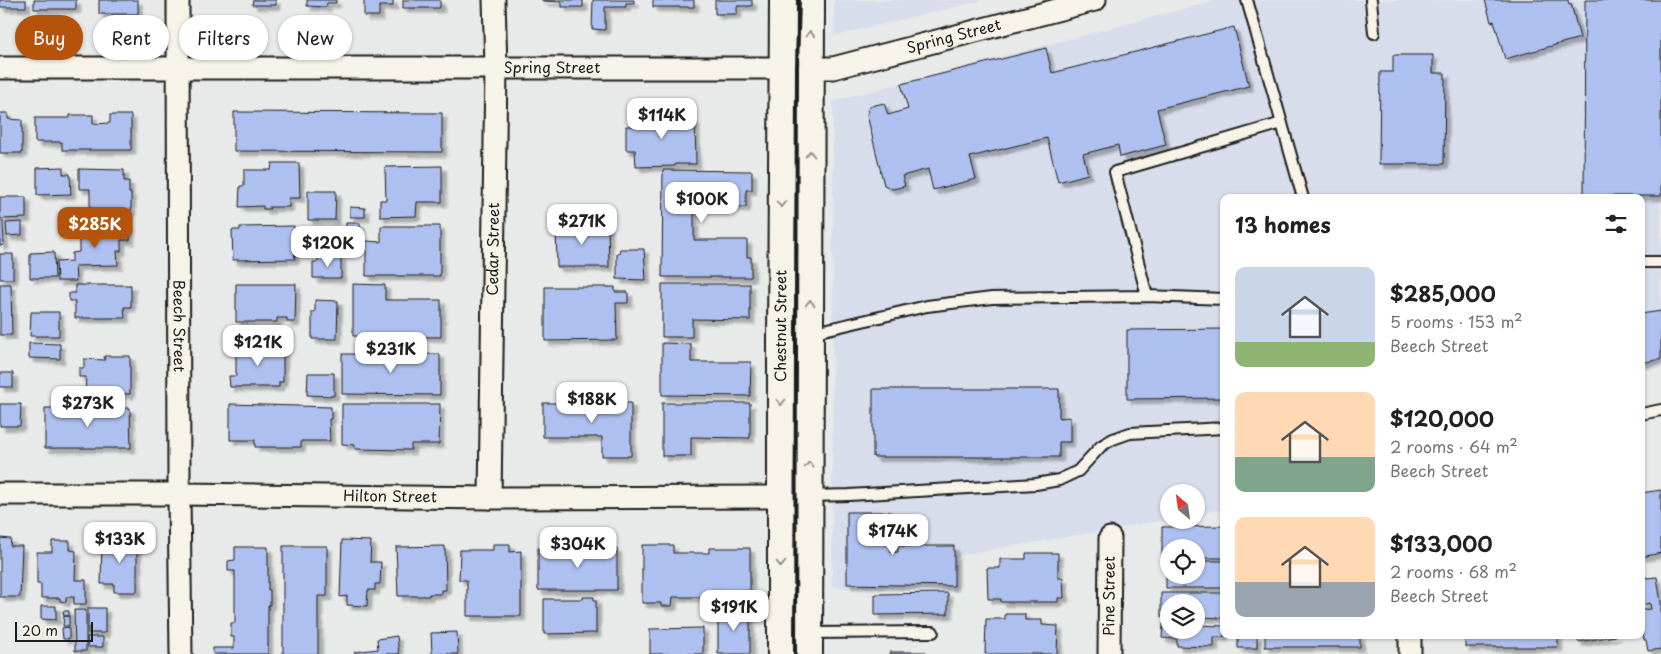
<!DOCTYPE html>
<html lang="en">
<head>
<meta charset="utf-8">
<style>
	:root { --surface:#fff; --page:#f6f6f6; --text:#202124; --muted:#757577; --accent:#b45309 }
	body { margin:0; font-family:"Playpen Sans",sans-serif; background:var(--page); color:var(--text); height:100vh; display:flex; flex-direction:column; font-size:19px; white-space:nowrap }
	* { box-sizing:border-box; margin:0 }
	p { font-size:16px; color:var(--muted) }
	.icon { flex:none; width:28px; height:28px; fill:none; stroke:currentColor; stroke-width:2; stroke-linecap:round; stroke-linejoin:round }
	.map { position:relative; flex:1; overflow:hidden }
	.side { position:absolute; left:1220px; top:194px; width:425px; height:445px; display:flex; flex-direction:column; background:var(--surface); border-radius:10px; box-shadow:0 1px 4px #0004 }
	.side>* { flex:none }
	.top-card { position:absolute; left:15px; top:15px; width:475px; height:45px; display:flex; gap:10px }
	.needle { width:32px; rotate:331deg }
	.buttons { position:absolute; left:1160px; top:484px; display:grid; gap:10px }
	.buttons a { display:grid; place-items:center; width:45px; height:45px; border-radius:50%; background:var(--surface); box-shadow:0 1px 4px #0004; font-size:25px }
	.scale { position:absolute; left:15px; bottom:12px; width:78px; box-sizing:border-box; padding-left:5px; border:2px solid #1c1c1c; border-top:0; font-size:14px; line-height:18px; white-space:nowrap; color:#1c1c1c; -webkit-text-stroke:4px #f7f3e8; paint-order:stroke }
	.price { position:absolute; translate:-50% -42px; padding:0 11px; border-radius:10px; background:#fff; color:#222; font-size:16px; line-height:32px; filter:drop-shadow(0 1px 2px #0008) }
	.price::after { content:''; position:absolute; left:50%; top:30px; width:15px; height:11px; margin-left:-8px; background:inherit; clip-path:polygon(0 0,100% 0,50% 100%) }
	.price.current { background:var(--accent); color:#fff }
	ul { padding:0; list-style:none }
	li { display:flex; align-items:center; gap:15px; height:125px; padding:0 15px }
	li span { display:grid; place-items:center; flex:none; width:140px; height:100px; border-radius:10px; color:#555 }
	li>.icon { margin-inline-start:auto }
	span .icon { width:60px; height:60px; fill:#fffc; stroke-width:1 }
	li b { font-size:21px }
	h2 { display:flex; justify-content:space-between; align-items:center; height:60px; padding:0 15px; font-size:21px }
	.chip { padding:0 18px; border-radius:22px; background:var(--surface); box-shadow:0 1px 4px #0004; font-size:18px; line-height:45px }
	.chip.current { background:var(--accent); color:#fff }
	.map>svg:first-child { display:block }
	.built { fill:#d7ddeb }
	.building { fill:#aec0ef; stroke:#1c1c1c; filter:url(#shadow) }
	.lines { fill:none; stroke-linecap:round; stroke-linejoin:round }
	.service-casing { stroke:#1c1c1c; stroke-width:14 }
	.minor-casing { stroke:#1c1c1c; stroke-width:25 }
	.tertiary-casing { stroke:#1c1c1c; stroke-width:30 }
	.service { stroke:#f7f3e8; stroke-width:10 }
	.minor { stroke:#f7f3e8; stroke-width:21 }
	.tertiary { stroke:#f7f3e8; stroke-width:26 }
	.rail { stroke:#1c1c1c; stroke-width:4 }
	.oneway { stroke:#94928c }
	.labels { text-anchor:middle; stroke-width:4.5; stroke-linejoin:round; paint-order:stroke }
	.street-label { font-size:15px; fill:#1c1c1c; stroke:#f7f3e8 }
</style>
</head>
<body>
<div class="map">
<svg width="1661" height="654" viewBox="0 0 1661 654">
	<defs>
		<filter id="shadow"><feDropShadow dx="4.5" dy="4.5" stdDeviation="1" flood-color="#0004"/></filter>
	</defs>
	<rect width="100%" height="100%" fill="#e8e9e9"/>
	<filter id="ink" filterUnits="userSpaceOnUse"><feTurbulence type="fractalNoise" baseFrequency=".02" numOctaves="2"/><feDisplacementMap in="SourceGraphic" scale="10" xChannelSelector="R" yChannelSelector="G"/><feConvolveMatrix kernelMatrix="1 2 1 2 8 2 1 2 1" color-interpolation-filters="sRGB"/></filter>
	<g filter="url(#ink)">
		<path class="built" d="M834,0H984L834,36Z
			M1217,0H1661V368L1641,371V198H1224V509L1196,514V492H1169V519L957,556V592L832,587L833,101Z"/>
		<path class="building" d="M0,0H26V7H0Z
			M34,0H76V9H34Z
			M99,0H138V14H99Z
			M253,0H276V5H252Z
			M307,0H336V3H327L326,7L307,6Z
			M364,0H393V6H379V16H364Z
			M403,0H440V8H403Z
			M542,0H583V7H562V2L542,1Z
			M593,0H634V3H626V7H605V30L592,29Z
			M653,0H694V7H653Z
			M715,0H752V6H737V14H715Z
			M1485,0H1568L1569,5L1571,4L1580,38L1505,59L1494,21L1491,22Z
			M1585,0H1661V196H1584Z
			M1234,27L1249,86L1157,109L1166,145L1120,157L1118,145L1083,154L1088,174L1058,182L1047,138L970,157L976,179L933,190L928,169L902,176L905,186L893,189L884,185L867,115L868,109L871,106L884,103L888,115L908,109L901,84L1046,48L1052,73Z
			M1393,55H1433V73H1445L1444,164H1379L1380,72H1393Z
			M234,112L442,113V152L234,151Z
			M0,113H8V119L22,120V153H0Z
			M635,113H672V116L689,115L695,122L696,164H675V166L636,167L635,150H626V126H635Z
			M70,115H93V124L110,123V115H131V150H62V142H35V118H70Z
			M272,163H299L300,198H289V207H269L270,209H263V206L239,207L240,186H244V170H271Z
			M442,166V202H417L416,216L380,217V200H386L385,167Z
			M63,167V174H70L71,194L37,195V168Z
			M79,169L124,170V181H129V193H131V212L90,211V189H79Z
			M663,170L752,171V190H746V207L694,206V240H747V257H751V277H662Z
			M308,191H336L335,220H308Z
			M0,197H26V218L0,219Z
			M350,207L365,208V217H350Z
			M0,221H3L4,245L0,246Z
			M22,222V235L7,236L6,223Z
			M346,223H360V237H346Z
			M130,225V240H121V251H117L118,265L75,266L76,281H57L56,262L72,261V253L79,252V226Z
			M556,225H608L609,267H557Z
			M294,226V231H308V246L294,247L295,259L233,260L232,230H240V227Z
			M381,226H440V276H366V241L381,242Z
			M620,249H644L646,280L617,279V253H619Z
			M54,252L55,278H30V253Z
			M0,254H13V279H0Z
			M341,256V278H313V262H318V257Z
			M0,284H11L12,335H0Z
			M236,284H296L295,322H287V318H277V322H236Z
			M353,284L385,285V300H441V337L353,336Z
			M662,284H750V320L692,319V337H662Z
			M75,285H131V307H124L125,318H75V301H69V293H75Z
			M545,287H615V292H628V303H616L617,340L545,341Z
			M315,300L338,301L337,339H312V312H315Z
			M1661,311V359L1641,363V314Z
			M31,312H59V336H30Z
			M1224,329V398L1127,399V330Z
			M29,343L60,344V359L29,358Z
			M662,343L691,344V362H751L750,396L662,395Z
			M236,346H283V382H279V387H230L229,376H236Z
			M342,354H440V395L342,394Z
			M104,356H130V394L85,393L86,377H79V368H84V359L105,360Z
			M0,373H13V387H0Z
			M308,373H334V396L307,395Z
			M873,389H1059V418L1070,417V442H1059V457H873Z
			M543,403H631V456H602V437H543Z
			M662,403H750V438L691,437V456H662Z
			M0,404H21L20,426H0Z
			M230,404L331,407V419H329L330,441H301V447H255V440H230Z
			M342,404H440L439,444H411V450L355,449V445L342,444Z
			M45,408H130L131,448H45Z
			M1661,490V553L1641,557V493Z
			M847,512H891V552H898V546H954V586L847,584Z
			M1224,526V558H1196V548H1169V559H1162V527Z
			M0,538L11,539L10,546H22L20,597H0Z
			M102,539H137V592H114V584H101Z
			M342,540L371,541L370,562H381L380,584H375V590H368L367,606L347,605V596L340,597Z
			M52,541H70V550L76,551L75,580H86V604H74V597H66V602L60,601V598H41V584H37V552H52Z
			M493,544H510V552L521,551V616H467V580H459L460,550H493Z
			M642,545H673V553H709V548H750V591H711V597H673L672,606H661V603H642Z
			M283,546H327V596H318V654H283Z
			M445,546L446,590H441V594H429V596H398L396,547Z
			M235,547H268V590H270V605H268V654H213V648H234V637H231V623H235V571H228V561L235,560Z
			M538,548H617V590H538Z
			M1026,553H1058V578H1063L1064,598H1058V602H1001V599H988L987,568H1000V559H1026Z
			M1166,561H1169V575H1196V561H1224V588H1166Z
			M1647,577V578L1657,577L1661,603V649L1648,651L1646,640H1644L1641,622V610L1651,609L1650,603L1641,605V578Z
			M948,593V614L875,615V594Z
			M1161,593H1224V618L1196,617V602H1169V617H1161Z
			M583,597H594V600H596V633L544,634V599H583Z
			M41,606H56V620L41,619Z
			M88,608H105V633H88Z
			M718,609H750V654H718Z
			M74,610H86V651H75Z
			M63,611H69V616H64Z
			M1005,614H1025V620H1042V625L1058,626L1057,654H985L986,619H1005Z
			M64,616H69V626H63Z
			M1163,624L1169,625V630H1196V625L1224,626V637H1214V647L1177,646V639L1162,638Z
			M69,627V639H63L62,628Z
			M703,628V654H650V629Z
			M457,632L458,654H432L431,633Z
			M1238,635H1257V648H1238Z
			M1265,635H1360V647H1265Z
			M1465,635H1558V647H1465Z
			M1577,635H1616V636L1578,642Z
			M397,636L399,654H355L354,652L378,649L377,639Z
			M87,637H103V647H88Z
			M890,652H926V654H890Z"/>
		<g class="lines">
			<defs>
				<path id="service" d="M1247,0L1303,198
					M1371,0L1374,33
					M1641,262H1660
					M1147,296L1224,299
					M811,333L927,306L992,298L1147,296L1115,172L1282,123
					M1641,414L1661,410
					M810,496L849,495L1036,484L1059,480L1078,471L1101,446L1113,439L1130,433L1224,428
					M810,633L933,632"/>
				<g id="minor">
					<path id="s1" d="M178,0L179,494L181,654"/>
					<path id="s2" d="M0,68H833L1095,0"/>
					<path id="s3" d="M0,494H179L490,498L781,497"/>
					<path id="s4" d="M490,498L496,67L494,0"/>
					<path id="s5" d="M1109,654L1110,538"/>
					<path d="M1410,654V635"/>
				</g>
				<g id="tertiary">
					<path id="s6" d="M781,654V343L783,0"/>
					<path d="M809,654L811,0"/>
				</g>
			</defs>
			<use href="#service" class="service-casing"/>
			<use href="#minor" class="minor-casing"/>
			<use href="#tertiary" class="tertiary-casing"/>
			<use href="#service" class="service"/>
			<use href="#minor" class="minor"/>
			<use href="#tertiary" class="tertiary"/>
			<path class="rail" d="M795,654L797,67L799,0"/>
		</g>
		<defs><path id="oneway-chevron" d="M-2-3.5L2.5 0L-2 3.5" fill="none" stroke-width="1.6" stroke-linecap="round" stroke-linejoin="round" transform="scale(1.25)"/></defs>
		<g class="oneway">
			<use href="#oneway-chevron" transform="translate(810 34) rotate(-90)"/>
			<use href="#oneway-chevron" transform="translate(810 154) rotate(-90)"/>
			<use href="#oneway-chevron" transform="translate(781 204) rotate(90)"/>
			<use href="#oneway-chevron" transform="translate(810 303) rotate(-90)"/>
			<use href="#oneway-chevron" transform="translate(781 402) rotate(90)"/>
			<use href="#oneway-chevron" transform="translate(809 465) rotate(-90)"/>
			<use href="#oneway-chevron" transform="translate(781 564) rotate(90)"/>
		</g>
	</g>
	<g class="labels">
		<g class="street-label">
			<text dy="5" stroke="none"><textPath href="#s2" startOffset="958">Spring Street</textPath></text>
			<text dy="5" stroke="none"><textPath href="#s2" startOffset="552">Spring Street</textPath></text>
			<text dy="5" stroke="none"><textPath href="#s4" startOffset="249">Cedar Street</textPath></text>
			<text dy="5" stroke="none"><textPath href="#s1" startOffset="326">Beech Street</textPath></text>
			<text dy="5" stroke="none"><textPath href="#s6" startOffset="328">Chestnut Street</textPath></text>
			<text dy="5" stroke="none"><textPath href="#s3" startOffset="390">Hilton Street</textPath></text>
			<text dy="5" stroke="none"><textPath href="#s5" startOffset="58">Pine Street</textPath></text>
		</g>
	</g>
</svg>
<div class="buttons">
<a><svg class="needle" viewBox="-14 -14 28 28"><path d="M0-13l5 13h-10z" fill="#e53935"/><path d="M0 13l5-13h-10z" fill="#757577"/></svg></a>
<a><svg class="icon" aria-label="locate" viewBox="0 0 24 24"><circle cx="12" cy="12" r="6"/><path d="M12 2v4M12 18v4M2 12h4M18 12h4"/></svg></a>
<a><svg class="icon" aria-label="layers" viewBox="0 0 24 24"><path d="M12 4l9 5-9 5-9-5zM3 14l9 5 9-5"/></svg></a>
</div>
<div class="scale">20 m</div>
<b class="price" style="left:662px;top:140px">$114K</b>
<b class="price" style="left:702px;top:224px">$100K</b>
<b class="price" style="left:582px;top:246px">$271K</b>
<b class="price current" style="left:95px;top:249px">$285K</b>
<b class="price" style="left:328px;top:268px">$120K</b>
<b class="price" style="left:258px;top:367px">$121K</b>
<b class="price" style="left:391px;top:374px">$231K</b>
<b class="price" style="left:592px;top:424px">$188K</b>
<b class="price" style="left:88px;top:428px">$273K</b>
<b class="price" style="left:893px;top:556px">$174K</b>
<b class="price" style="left:120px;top:564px">$133K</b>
<b class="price" style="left:578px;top:569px">$304K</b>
<b class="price" style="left:734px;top:632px">$191K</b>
<div class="top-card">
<a class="chip current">Buy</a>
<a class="chip">Rent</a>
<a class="chip">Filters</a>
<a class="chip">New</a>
</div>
<section class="side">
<h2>13 homes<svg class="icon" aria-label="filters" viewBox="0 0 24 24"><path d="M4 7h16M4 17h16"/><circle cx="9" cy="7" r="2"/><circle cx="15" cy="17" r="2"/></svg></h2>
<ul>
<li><span style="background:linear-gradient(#c9d6e8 75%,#8fb573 0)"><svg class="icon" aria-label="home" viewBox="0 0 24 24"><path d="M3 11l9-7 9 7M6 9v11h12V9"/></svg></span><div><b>$285,000</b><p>5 rooms · 153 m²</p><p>Beech Street</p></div></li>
<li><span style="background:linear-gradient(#ffd9b3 65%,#7fa58c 0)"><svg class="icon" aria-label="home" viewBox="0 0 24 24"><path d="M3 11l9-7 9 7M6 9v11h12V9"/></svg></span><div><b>$120,000</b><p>2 rooms · 64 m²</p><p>Beech Street</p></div></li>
<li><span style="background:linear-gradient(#ffd9b3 65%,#9aa5b1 0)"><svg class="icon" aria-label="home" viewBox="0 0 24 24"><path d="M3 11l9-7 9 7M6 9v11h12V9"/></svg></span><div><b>$133,000</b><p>2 rooms · 68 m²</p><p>Beech Street</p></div></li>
</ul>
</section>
</div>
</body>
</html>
